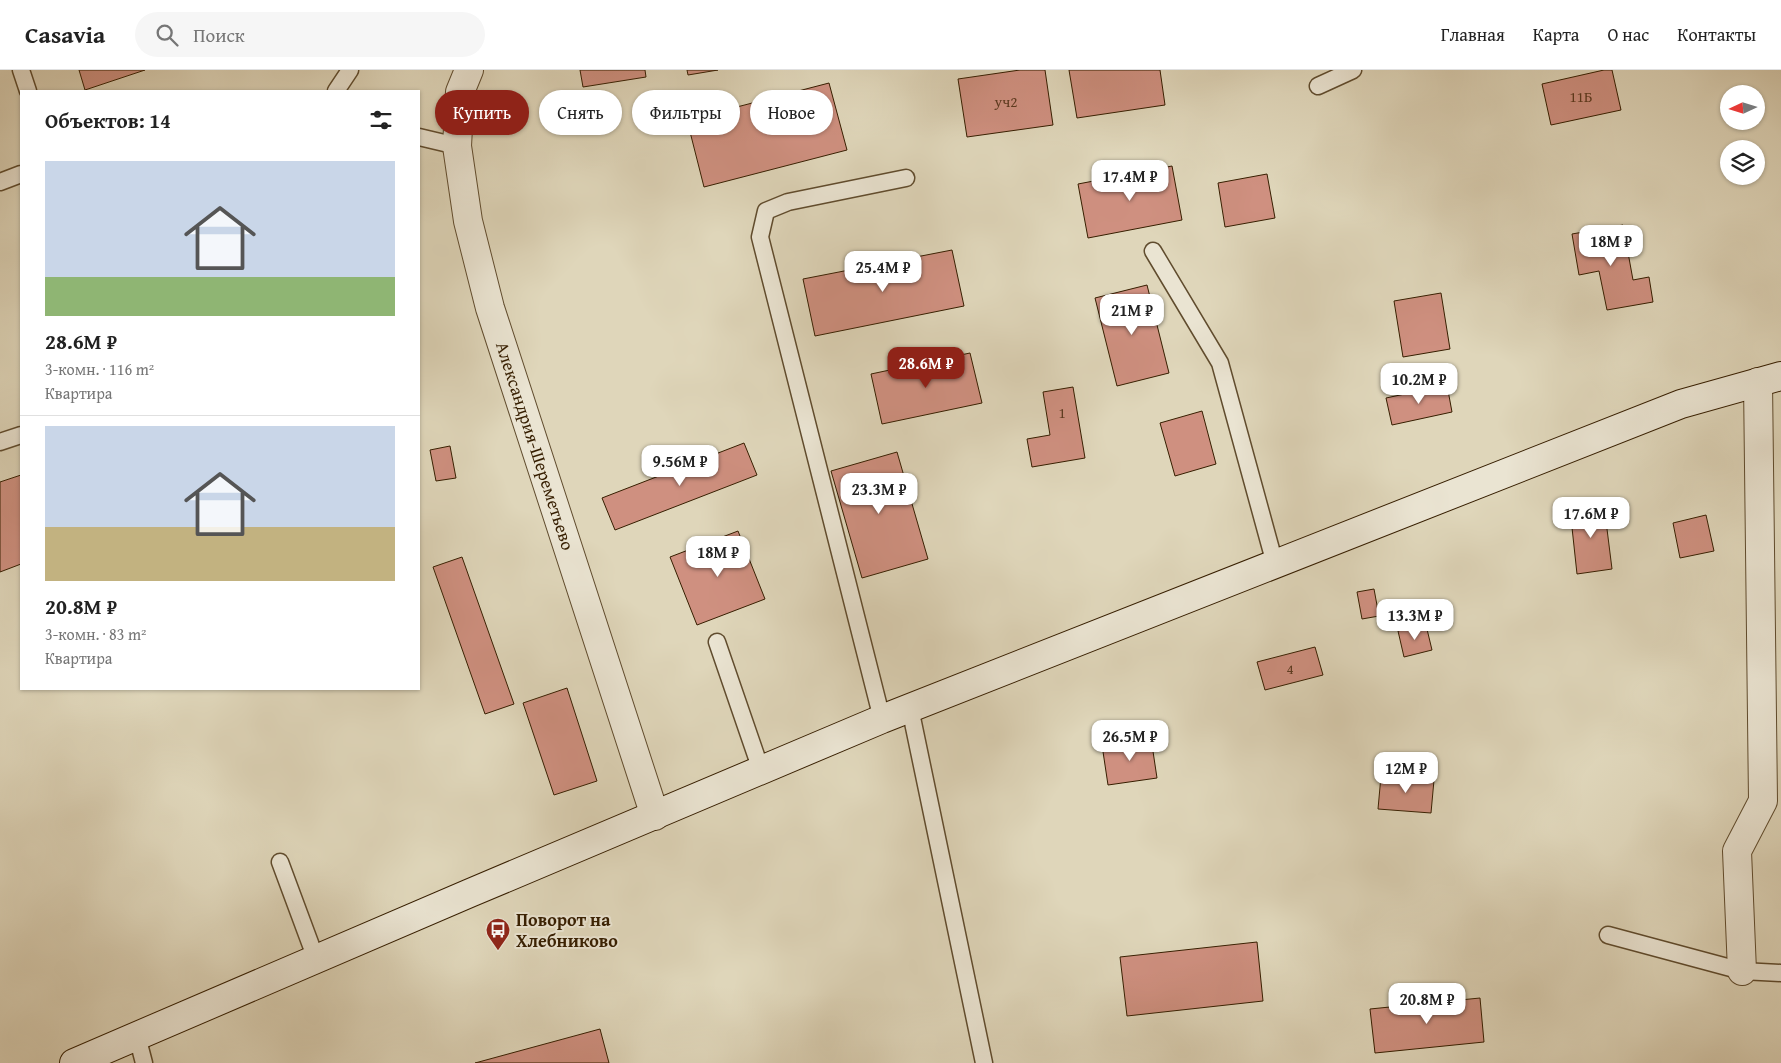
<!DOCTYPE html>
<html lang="ru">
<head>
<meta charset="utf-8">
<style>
	:root { --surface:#fff; --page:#f6f6f6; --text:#222; --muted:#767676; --line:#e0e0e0; --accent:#8f2418 }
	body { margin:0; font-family:"Gentium Book Plus",serif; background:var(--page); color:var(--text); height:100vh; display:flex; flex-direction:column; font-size:19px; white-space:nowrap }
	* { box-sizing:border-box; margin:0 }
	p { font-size:16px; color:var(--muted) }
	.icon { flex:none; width:28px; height:28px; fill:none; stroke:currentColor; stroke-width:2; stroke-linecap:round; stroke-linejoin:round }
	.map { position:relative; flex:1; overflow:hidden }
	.panel { position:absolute; left:20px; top:20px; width:400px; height:600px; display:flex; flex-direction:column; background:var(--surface); border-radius:0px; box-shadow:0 1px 4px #0004 }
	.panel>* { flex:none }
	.banner { position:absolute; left:435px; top:20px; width:475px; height:45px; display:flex; gap:10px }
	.needle { width:32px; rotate:266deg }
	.controls { position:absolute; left:1720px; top:15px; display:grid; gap:10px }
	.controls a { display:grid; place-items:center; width:45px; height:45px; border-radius:50%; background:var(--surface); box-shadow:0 1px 4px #0004; font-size:25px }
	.price { position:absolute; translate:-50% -42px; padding:0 11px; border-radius:10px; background:#fff; color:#222; font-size:16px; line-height:32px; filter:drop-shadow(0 1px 2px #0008) }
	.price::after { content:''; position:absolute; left:50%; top:30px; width:15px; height:11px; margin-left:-8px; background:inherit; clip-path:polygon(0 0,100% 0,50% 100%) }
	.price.current { background:var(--accent); color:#fff }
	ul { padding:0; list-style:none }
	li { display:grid; align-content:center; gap:10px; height:265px; padding:0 25px }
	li+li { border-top:1px solid var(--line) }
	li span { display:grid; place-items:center; height:155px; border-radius:0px; color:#555 }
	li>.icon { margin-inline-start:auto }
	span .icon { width:90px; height:90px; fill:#fffc; stroke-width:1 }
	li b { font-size:21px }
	h2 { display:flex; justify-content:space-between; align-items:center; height:60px; padding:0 25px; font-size:21px }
	.tag { padding:0 18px; border-radius:22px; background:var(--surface); box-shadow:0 1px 4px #0004; font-size:18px; line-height:45px }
	.tag.current { background:var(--accent); color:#fff }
	header { display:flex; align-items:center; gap:30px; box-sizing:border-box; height:70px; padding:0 25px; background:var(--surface); border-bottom:1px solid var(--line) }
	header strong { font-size:24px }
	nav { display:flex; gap:28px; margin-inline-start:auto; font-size:18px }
	.search { width:350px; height:45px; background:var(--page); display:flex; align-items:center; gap:12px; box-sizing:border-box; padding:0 18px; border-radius:28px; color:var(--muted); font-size:19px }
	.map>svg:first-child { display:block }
	.building { fill:#cf9080; stroke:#361e00 }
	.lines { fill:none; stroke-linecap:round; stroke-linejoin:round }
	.service-casing { stroke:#604c2e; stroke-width:19 }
	.minor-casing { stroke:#604c2e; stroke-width:30 }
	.secondary-casing { stroke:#361e00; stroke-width:30 }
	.service { stroke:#eae4d2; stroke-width:16 }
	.minor { stroke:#eae4d2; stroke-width:28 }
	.secondary { stroke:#eae4d2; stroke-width:28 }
	.labels { text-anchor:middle; stroke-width:4; stroke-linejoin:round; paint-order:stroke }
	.number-label { font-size:15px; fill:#5c3a20 }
	.street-label { font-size:18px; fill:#361e00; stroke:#eae4d2 }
	.poi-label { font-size:18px; font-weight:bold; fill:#361e00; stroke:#eae4d2; text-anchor:start }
</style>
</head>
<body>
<header>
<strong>Casavia</strong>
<div class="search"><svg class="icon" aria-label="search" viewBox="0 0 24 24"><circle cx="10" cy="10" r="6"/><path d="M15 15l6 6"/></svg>Поиск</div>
<nav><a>Главная</a><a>Карта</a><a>О нас</a><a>Контакты</a></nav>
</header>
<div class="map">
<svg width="1781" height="993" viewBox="0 0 1781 993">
	<rect width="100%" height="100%" fill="#dfd6ba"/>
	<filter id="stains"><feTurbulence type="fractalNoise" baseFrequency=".004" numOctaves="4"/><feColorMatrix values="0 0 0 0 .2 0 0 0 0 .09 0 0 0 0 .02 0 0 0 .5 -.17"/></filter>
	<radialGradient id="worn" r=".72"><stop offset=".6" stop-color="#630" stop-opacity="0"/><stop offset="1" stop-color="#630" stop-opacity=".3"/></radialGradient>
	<path class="building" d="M79,0H145L85,20Z
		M580,0H645L646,7L583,17Z
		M687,0H718L688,5Z
		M1020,0H1045L1053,55L967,67L958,9Z
		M1069,0H1160L1165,35L1077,48Z
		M1604,0H1612L1621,40L1551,55L1542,14Z
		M829,13L847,80L704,117L687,50Z
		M1172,96L1182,150L1088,168L1078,114Z
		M1267,104L1275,148L1225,157L1218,113Z
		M1623,155L1633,210L1649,207L1653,232L1607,240L1599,201L1579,205L1572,164Z
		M952,180L964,236L815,266L803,209Z
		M1147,215L1169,303L1117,316L1095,228Z
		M1441,223L1450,279L1403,287L1394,231Z
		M970,283L982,333L882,354L871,304Z
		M1447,315L1452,342L1392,355L1386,328Z
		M1073,317L1085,388L1032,397L1027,369L1050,365L1043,322Z
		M1202,341L1216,394L1175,406L1160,353Z
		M744,373L757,405L615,460L602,428Z
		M450,376L456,408L436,411L430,380Z
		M897,382L928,489L862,508L831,401Z
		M21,405V494L0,502V412Z
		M1604,435L1612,499L1577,504L1570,439Z
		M1706,445L1714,481L1680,488L1673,453Z
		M738,461L765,529L697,555L670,487Z
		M462,487L514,634L485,644L433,497Z
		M1374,519L1379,546L1362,549L1357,522Z
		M1426,555L1432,580L1404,587L1398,561Z
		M1315,577L1323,605L1265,620L1257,592Z
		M567,618L597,711L554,725L523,633Z
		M1151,668L1157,708L1108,715L1102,675Z
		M1381,706L1434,710L1431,743L1378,739Z
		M1257,872L1263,931L1127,946L1120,887Z
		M1480,928L1484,972L1375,983L1370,939Z
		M600,959L609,993H475Z"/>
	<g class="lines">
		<defs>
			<path id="service" d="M21,0L28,21
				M1318,16L1353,0
				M336,21L350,0
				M419,67L457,76
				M0,112L21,104
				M1153,181L1220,293L1275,494
				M0,372L21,365
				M717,572L761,700
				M910,638L984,993
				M882,649L760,167L766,141L788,132L906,108
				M280,792L316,889
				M1608,865L1742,901L1781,903
				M137,966L144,993"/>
			<path id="minor" d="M469,0L460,22L457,76L468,151L490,238L655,746
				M1742,901L1737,781L1763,731L1758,312"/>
			<path id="secondary" d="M74,993L470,823L882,649L1681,334L1781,306"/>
		</defs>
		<use href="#service" class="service-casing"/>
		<use href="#minor" class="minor-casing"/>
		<use href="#secondary" class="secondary-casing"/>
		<use href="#service" class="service"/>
		<use href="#minor" class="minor"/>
		<use href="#secondary" class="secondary"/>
	</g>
	<defs>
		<symbol id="bus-pin" viewBox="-11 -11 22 30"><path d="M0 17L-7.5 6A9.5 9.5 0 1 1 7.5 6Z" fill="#8f2418" stroke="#eae4d2"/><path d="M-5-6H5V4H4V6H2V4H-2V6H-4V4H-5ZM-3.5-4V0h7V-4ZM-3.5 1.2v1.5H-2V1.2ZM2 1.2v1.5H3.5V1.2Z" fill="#fff"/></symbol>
	</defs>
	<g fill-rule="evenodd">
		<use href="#bus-pin" x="484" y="846" width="28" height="38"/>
	</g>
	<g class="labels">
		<g class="number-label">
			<text x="1581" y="32">11Б</text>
			<text x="1006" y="37">уч2</text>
			<text x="1062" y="348">1</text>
			<text x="1290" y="604">4</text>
		</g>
		<g class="street-label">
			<text transform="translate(535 376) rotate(72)" y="6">Александрия-Шереметьево</text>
		</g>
		<g class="poi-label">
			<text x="516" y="856">Поворот на<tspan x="516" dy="21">Хлебниково</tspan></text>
		</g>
	</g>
	<rect width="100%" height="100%" filter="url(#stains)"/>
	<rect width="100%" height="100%" fill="url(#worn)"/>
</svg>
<div class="controls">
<a><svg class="needle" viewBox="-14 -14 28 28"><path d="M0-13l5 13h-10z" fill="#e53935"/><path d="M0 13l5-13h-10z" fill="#767676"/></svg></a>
<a><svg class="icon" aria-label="layers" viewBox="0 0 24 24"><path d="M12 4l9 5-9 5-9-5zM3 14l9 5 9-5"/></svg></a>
</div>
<b class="price" style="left:1130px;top:132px">17.4M ₽</b>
<b class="price" style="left:1611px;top:197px">18M ₽</b>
<b class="price" style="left:883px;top:223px">25.4M ₽</b>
<b class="price" style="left:1132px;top:266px">21M ₽</b>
<b class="price current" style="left:926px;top:319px">28.6M ₽</b>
<b class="price" style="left:1419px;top:335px">10.2M ₽</b>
<b class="price" style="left:680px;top:417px">9.56M ₽</b>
<b class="price" style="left:879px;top:445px">23.3M ₽</b>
<b class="price" style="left:1591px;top:469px">17.6M ₽</b>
<b class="price" style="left:718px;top:508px">18M ₽</b>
<b class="price" style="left:1415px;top:571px">13.3M ₽</b>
<b class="price" style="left:1130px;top:692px">26.5M ₽</b>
<b class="price" style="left:1406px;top:724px">12M ₽</b>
<b class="price" style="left:1427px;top:955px">20.8M ₽</b>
<div class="banner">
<a class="tag current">Купить</a>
<a class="tag">Снять</a>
<a class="tag">Фильтры</a>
<a class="tag">Новое</a>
</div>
<section class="panel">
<h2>Объектов: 14<svg class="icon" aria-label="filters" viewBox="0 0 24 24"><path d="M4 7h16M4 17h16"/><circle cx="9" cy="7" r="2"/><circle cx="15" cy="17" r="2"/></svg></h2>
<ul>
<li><span style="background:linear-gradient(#c9d6e8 75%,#8fb573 0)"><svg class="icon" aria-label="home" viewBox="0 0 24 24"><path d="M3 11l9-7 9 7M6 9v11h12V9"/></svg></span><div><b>28.6M ₽</b><p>3-комн. · 116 m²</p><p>Квартира</p></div></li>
<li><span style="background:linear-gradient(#c9d6e8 65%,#c2b280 0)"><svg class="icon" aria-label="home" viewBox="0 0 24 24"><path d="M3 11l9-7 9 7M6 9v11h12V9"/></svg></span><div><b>20.8M ₽</b><p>3-комн. · 83 m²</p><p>Квартира</p></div></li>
</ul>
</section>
</div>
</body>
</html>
